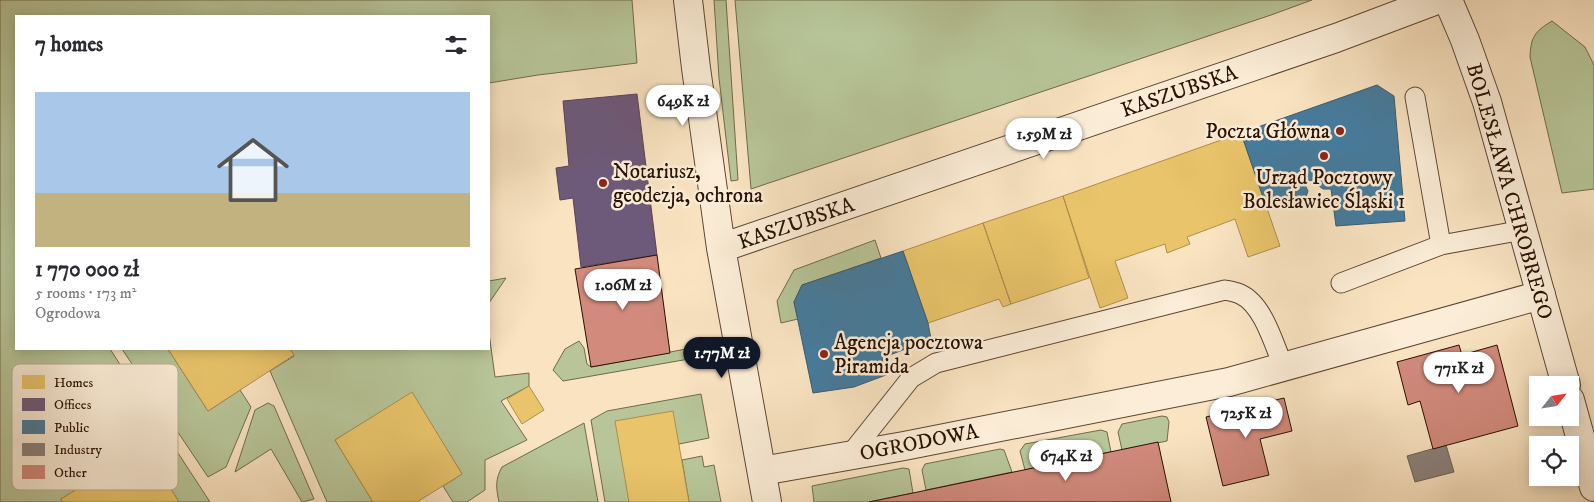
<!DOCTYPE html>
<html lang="en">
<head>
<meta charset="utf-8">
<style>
	:root { --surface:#fff; --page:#f2f2f3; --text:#2b2b33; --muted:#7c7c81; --line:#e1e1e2; --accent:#111827 }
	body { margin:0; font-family:"IM FELL DW Pica",serif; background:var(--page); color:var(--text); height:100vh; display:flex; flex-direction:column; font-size:19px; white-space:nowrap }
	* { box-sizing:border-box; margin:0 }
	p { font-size:16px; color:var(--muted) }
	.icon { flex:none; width:28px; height:28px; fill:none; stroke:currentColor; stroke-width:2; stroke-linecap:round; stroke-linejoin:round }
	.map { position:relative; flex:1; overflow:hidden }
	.drawer { position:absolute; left:15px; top:15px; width:475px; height:335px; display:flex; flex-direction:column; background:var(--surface); border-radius:0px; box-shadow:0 2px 12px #0003 }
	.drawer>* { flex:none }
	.needle { width:32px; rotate:60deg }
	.controls { position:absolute; left:1529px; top:376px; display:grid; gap:10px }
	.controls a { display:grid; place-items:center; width:50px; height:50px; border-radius:0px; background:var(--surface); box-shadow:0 2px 12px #0003; font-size:25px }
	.price { position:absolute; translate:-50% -42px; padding:0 11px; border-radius:18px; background:#fff; color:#222; font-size:16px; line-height:32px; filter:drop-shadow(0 1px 2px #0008) }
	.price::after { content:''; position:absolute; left:50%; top:30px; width:15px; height:11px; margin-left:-8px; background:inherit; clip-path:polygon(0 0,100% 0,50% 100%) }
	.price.on { background:var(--accent); color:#fff }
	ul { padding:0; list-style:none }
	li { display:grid; align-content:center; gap:10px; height:265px; padding:0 20px }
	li+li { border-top:1px solid var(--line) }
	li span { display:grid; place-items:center; height:155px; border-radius:0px; color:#555 }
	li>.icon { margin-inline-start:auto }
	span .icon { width:90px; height:90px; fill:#fffc; stroke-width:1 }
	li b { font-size:21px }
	h2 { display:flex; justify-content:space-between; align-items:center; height:60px; padding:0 20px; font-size:21px }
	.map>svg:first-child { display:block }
	.green { fill:#b7c598; stroke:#706a4d }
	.homes { fill:#e9c46a; stroke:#af8e4b }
	.offices { fill:#6d597a; stroke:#594356 }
	.public { fill:#457b9d; stroke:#3d5b6e }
	.industry { fill:#8a817c; stroke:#6d5f57 }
	.building { fill:#d18a7c; stroke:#291002 }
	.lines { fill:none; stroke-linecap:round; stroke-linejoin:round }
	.service-casing { stroke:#5d4532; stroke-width:21 }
	.minor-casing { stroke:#5d4532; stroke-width:30 }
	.tertiary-casing { stroke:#5d4532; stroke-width:30 }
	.service { stroke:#fbedd7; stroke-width:19 }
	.minor { stroke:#fbedd7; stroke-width:28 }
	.tertiary { stroke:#fbedd7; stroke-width:28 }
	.poi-dot { fill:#8f2418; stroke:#fbedd7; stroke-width:2 }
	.labels { text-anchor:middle; stroke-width:5; stroke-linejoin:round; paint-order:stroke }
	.street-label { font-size:21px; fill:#291002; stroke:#fbedd7 }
	.poi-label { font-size:21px; fill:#291002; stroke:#fbedd7; text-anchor:start }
	.key { fill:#fbedd7; stroke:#bcab97; stroke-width:1 }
	.key-label { font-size:14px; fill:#291002 }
</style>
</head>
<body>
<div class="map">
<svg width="1594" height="502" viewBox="0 0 1594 502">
	<rect width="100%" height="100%" fill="#f9e3c1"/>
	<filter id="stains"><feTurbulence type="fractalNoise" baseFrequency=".004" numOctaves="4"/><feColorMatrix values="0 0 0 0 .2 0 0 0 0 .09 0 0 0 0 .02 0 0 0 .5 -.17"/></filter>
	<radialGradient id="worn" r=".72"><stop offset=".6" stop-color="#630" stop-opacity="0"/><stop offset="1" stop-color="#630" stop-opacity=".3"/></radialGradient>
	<path class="green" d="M0,0H632L637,63L538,75L489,83V16H16V349H110L210,502H179L145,448L61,499L62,502H0Z
		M714,0H726L738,180L731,181L719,78Z
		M735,0H1312L1271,15L751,189Z
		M1552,21L1585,47L1594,65V189L1562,193L1530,57C1531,37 1534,32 1552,21Z
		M875,240L881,258L802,285L794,302L798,319L781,323L777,301L794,270Z
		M506,278L489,303V281Z
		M489,333L495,377L529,373V386L501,401L527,440L485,460V490L467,502H453L443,486L462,474L412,393L335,440L373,502H327L270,371L294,356L290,349H489Z
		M579,341L584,348L587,364L591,367L686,349L689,359L563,381L553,370L565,349Z
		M122,349H168L208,411L240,390L251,407L226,467L208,477Z
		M701,394L709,438L679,444L629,502H605L591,420L607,411Z
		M268,403L274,406L314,499L302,502L271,449L235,472L255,410Z
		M1162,416L1167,417L1169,422L1167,441L1122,450L1118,432L1122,424Z
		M584,423L598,502H499C496,488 495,479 502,467Z
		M1101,430L1107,432L1111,452L1025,470L1020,451L1025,444Z
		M1000,449L1004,450L1012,472L926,490L922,470L925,464Z
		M702,456L704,467L714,465L721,502H689L682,460Z
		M903,468L909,469L913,493L869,502H814L812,486Z"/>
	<path class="homes" d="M1241,133L1280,246L1248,257L1235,219L1187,237L1190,244L1167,253L1165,244L1115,261L1128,298L1100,308L1063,196Z
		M1063,196L1089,278L1011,304L983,223Z
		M983,223L1011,304L1003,307L999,299L928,323L903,251Z
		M168,349H290L294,355L208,411Z
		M529,386L544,410L522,424L507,399Z
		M412,392L462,474L417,502H373L335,440Z
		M673,411L689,502H629L615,421Z
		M145,447L179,502H62L61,499Z"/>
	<path class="offices" d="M637,94L657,255L581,267L573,198L560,200L556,168L569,166L563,101Z"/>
	<path class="public" d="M1377,85L1394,96L1405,221L1336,226L1331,189H1323L1311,180L1304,183L1308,191L1306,197L1285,203L1284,197L1265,203L1241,133Z
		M903,251L928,323L931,339L882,358L886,375L854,387L813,393L794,302L802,285Z"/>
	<path class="industry" d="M1446,445L1454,472L1415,482L1407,456Z"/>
	<path class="building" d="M657,255L670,353L591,367L575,269Z
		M1459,345L1462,355L1497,345L1518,426L1433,449L1420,401L1408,405L1397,362Z
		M1284,398L1292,431L1260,439L1269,475L1223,486L1206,417Z
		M1158,442L1171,502H869L913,493Z"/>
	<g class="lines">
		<defs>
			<path id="service" d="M1415,97L1441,245L1523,230
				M1341,283L1441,245
				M849,456L911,378L936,363L1225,290C1230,291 1236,292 1240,294C1263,304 1274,344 1283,366"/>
			<path id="minor" d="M688,0L696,68L721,248L767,502
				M721,248L1336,38L1437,0
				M762,471L904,446L1229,382L1541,295"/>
			<path id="tertiary" d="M1448,0L1465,40L1487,102L1566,385
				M1570,400L1594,487"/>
		</defs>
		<use href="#service" class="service-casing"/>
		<use href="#minor" class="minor-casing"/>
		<use href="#tertiary" class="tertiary-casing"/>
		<use href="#service" class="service"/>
		<use href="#minor" class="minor"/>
		<use href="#tertiary" class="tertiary"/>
	</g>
	<g class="poi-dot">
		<circle cx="1340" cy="131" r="5"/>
		<circle cx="1324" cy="156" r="5"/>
		<circle cx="603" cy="183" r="5"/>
		<circle cx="824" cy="354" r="5"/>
	</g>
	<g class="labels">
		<g class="street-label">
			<text transform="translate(1179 91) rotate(-19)" y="7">KASZUBSKA</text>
			<text transform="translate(1510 191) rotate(74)" y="7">BOLESŁAWA CHROBREGO</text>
			<text transform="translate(796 223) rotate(-19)" y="7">KASZUBSKA</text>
			<text transform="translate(919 442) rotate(-11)" y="7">OGRODOWA</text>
		</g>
		<g class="poi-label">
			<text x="1330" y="138" text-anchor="end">Poczta Główna</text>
			<text x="613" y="178">Notariusz,<tspan x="613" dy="24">geodezja, ochrona</tspan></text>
			<text x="1324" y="184" text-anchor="middle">Urząd Pocztowy<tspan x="1324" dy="24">Bolesławiec Śląski 1</tspan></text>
			<text x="834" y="349">Agencja pocztowa<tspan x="834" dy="24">Piramida</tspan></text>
		</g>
	</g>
	<rect x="12" y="364" width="166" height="126" rx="8" class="key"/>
	<rect x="22" y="375" width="23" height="14" fill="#e9c46a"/>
	<rect x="22" y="398" width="23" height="13" fill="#6d597a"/>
	<rect x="22" y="420" width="23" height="14" fill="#457b9d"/>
	<rect x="22" y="443" width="23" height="13" fill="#8a817c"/>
	<rect x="22" y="465" width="23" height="14" fill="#d18a7c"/>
	<g class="key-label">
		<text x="54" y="387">Homes</text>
		<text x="54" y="409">Offices</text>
		<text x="54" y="432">Public</text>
		<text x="54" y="454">Industry</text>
		<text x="54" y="477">Other</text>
	</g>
	<rect width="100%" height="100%" filter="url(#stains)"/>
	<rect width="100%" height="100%" fill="url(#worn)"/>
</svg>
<div class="controls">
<a><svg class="needle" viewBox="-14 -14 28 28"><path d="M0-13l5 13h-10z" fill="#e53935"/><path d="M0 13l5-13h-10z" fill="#7c7c81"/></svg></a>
<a><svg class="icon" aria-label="locate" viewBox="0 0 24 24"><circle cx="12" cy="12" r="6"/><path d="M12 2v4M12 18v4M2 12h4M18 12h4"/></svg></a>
</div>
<b class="price" style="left:683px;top:127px">649K zł</b>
<b class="price" style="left:1044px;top:160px">1.59M zł</b>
<b class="price" style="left:623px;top:311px">1.06M zł</b>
<b class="price on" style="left:722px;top:379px">1.77M zł</b>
<b class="price" style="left:1459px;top:394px">771K zł</b>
<b class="price" style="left:1246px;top:439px">725K zł</b>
<b class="price" style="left:1066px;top:482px">674K zł</b>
<section class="drawer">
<h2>7 homes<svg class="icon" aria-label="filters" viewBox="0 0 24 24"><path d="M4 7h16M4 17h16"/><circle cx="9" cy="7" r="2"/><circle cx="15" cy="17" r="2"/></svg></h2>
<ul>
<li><span style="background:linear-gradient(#a9c7e8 65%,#c2b280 0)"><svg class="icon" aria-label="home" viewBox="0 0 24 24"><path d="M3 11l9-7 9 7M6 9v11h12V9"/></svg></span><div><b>1 770 000 zł</b><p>5 rooms · 173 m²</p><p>Ogrodowa</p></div></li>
</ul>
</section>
</div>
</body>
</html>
